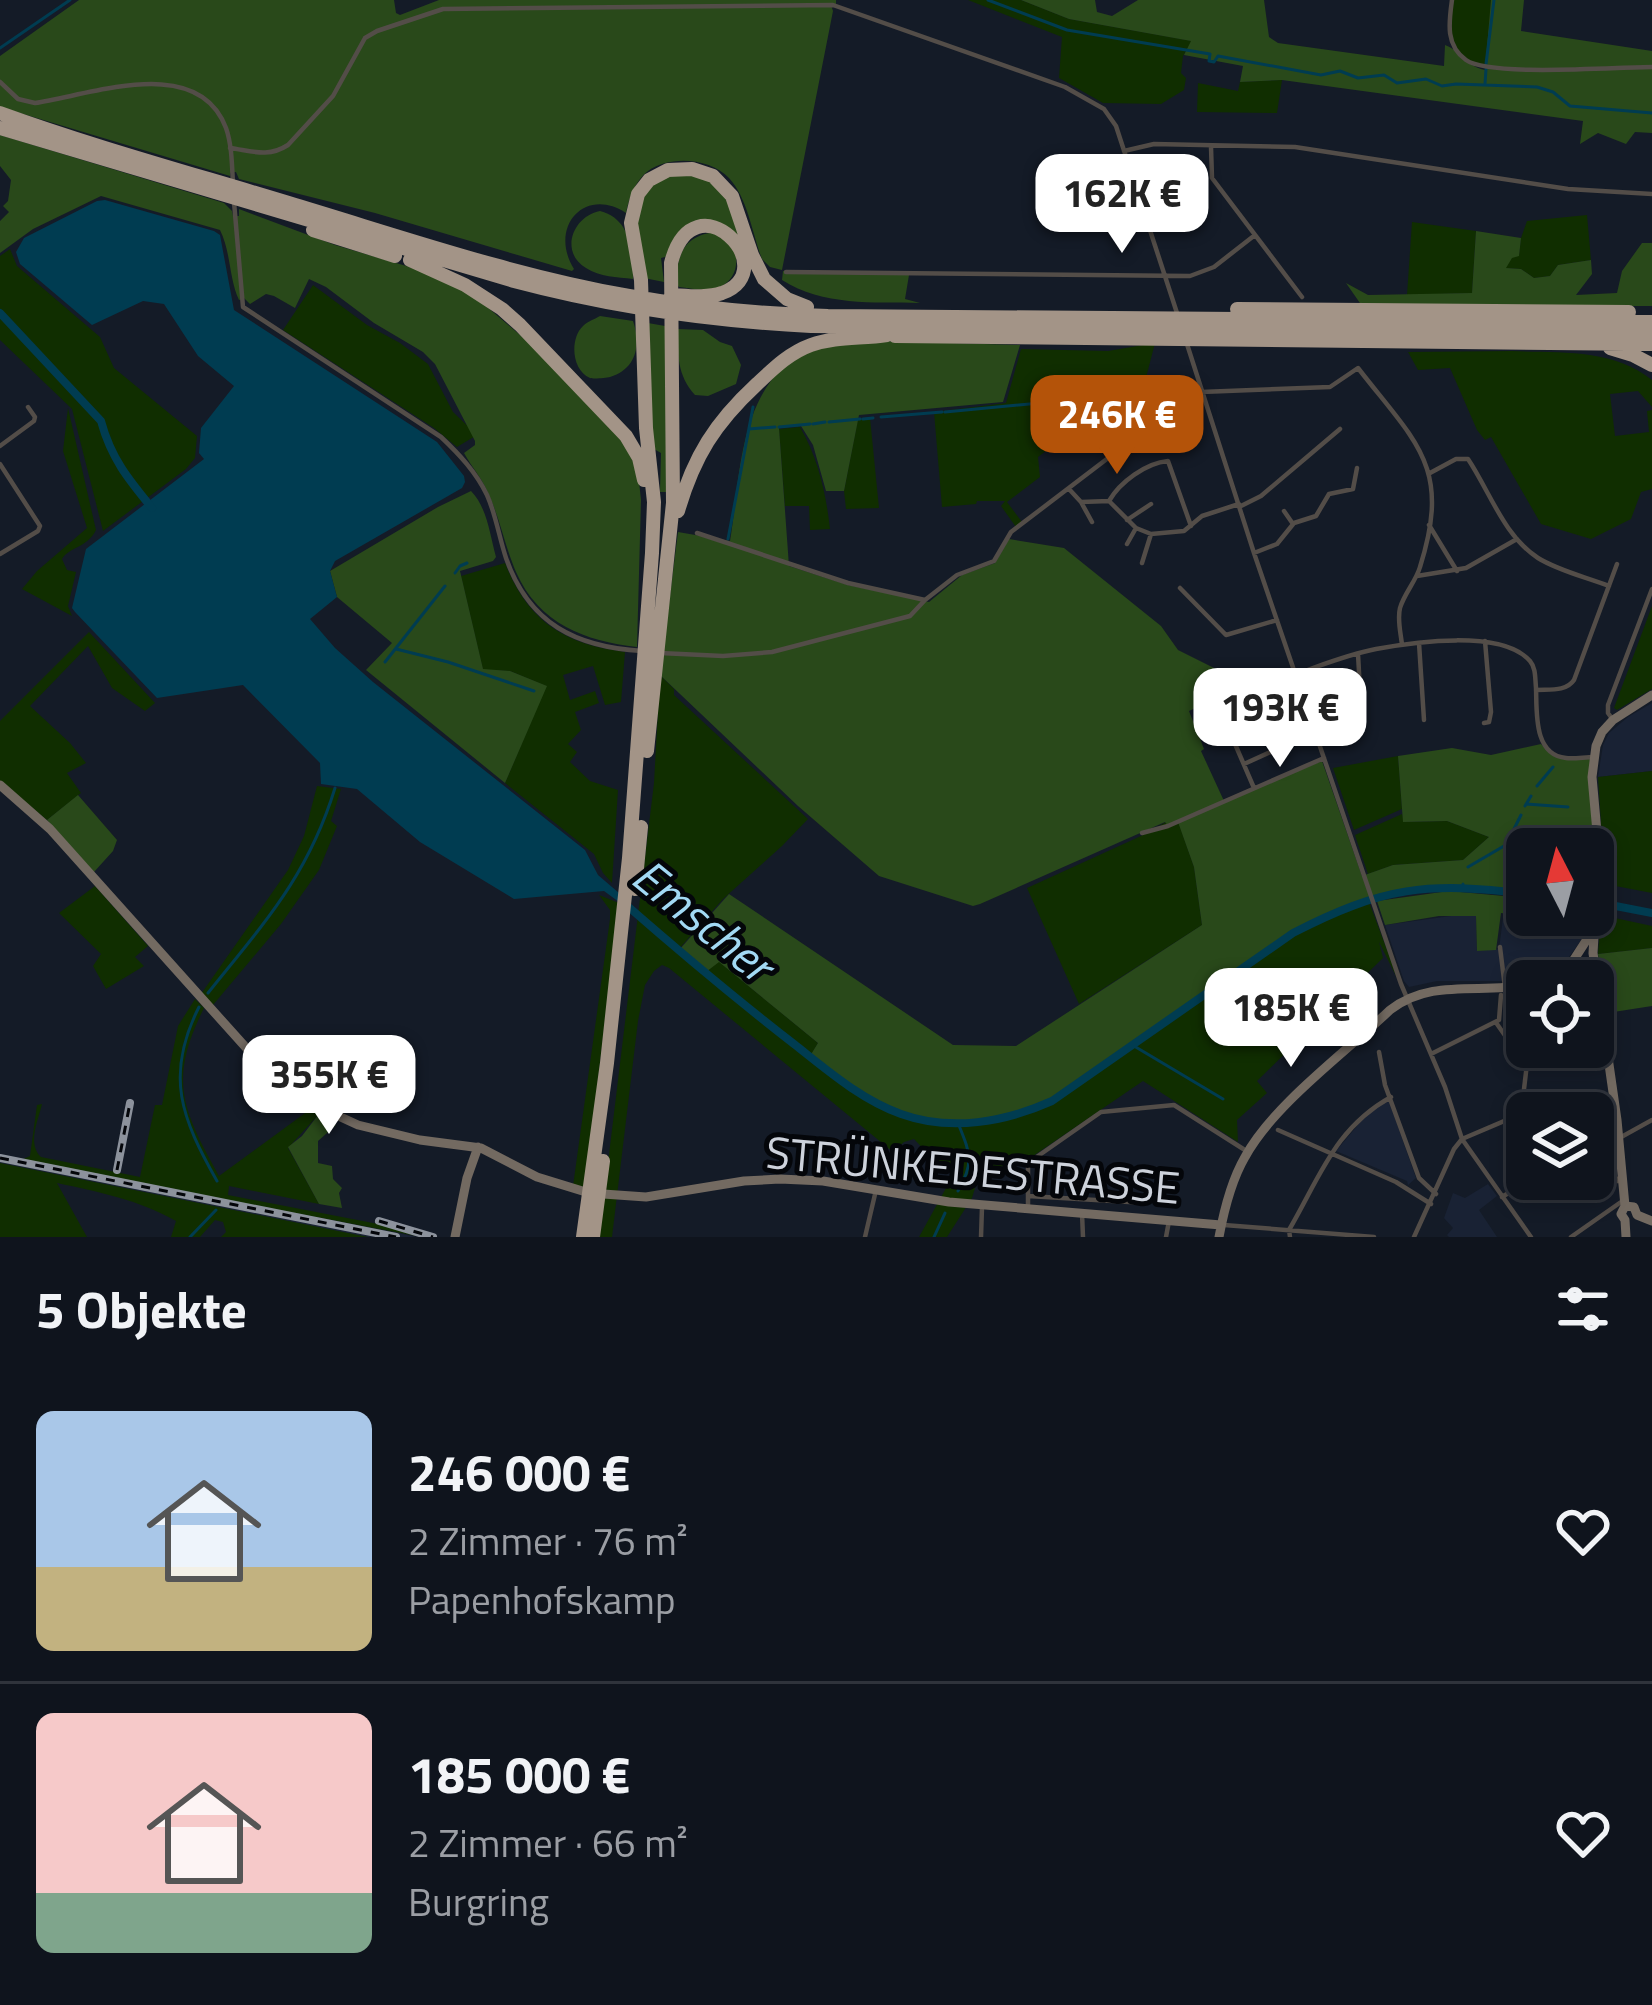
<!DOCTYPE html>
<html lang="de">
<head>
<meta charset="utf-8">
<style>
	:root { --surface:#0f141d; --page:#1d212a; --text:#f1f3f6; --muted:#9b9ea4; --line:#2f333b; --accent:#b45309 }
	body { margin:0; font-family:"Titillium Web",sans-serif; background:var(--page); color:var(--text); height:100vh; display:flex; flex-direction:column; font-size:45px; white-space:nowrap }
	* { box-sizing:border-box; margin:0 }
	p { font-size:39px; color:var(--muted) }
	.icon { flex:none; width:66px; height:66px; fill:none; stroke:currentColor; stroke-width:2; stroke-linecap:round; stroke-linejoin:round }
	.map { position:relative; height:1237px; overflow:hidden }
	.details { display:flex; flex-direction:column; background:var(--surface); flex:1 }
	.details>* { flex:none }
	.needle { width:78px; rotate:354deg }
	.controls { position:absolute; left:1506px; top:828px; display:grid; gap:24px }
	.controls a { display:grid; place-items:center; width:108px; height:108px; border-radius:18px; background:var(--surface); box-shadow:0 6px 18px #0003,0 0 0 3px var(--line); font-size:60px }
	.price { position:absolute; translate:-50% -102px; padding:0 27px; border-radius:24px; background:#fff; color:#222; font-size:39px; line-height:78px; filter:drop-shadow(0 3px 6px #0008) }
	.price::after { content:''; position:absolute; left:50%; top:72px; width:36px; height:27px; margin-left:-18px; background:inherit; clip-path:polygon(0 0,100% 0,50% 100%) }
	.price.active { background:var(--accent); color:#fff }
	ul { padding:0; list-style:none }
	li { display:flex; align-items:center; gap:36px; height:300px; padding:0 36px }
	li+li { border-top:3px solid var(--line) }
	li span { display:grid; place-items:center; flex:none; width:336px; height:240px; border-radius:18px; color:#555 }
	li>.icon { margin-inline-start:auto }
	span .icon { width:144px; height:144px; fill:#fffc; stroke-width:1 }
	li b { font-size:51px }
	h2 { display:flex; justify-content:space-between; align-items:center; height:144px; padding:0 36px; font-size:51px }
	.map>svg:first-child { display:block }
	.built { fill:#192234 }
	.green { fill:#102e00 }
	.forest { fill:#29491a }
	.water { fill:#003c51 }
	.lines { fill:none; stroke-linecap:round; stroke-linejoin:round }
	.stream { stroke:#003c51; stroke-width:3 }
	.river { stroke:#003c51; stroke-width:8 }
	.street { stroke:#534d48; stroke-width:4.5 }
	.secondary { stroke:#736a61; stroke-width:9 }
	.highway { stroke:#a39487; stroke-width:14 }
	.rail-casing { stroke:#8c929c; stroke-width:8 }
	.rail { stroke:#04060a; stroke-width:3; stroke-dasharray:9; stroke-linecap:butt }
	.labels { text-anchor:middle; stroke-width:10; stroke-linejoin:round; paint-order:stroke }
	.street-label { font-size:45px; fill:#cdd2db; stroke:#04060a }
	.water-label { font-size:48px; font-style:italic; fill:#a2d9f4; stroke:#04060a }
</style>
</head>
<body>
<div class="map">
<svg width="1652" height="1237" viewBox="0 0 1652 1237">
	<rect width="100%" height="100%" fill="#141b27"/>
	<path class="built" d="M1652,703V771L1598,777L1603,745L1609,733L1628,717Z
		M1458,915L1476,916L1477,951L1499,949L1503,918L1589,929L1564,964L1546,973L1514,981H1437L1409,987L1404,981L1385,925Z
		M1389,1101L1416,1178L1408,1185L1407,1181L1336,1151L1368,1113Z
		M0,1156L227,1199L417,1237H368L345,1233L0,1163Z
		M1488,1184L1497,1196L1479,1210L1497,1237H1449L1447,1235L1453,1228L1444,1218L1453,1193L1465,1198Z"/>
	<path class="green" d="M968,0H1021L1069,19L1192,41L1183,56L1181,73L1186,78L1184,90L1161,104L1103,103L1059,78L1062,37Z
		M1450,0H1491L1486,68C1447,54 1452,36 1450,0Z
		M1282,80L1277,113L1197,112L1198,83L1238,91L1240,82Z
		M1587,215L1591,260L1558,265L1550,276L1534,278L1521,269L1505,268L1512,257L1519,255L1521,238L1527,221Z
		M1412,222L1476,231L1472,293L1407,295Z
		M10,249L17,266L100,337L114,368L197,436L195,458L186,469L103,531L72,409L0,340V256Z
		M313,285L367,325L400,343L428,364L453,412L477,435L457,447L434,428L283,330Z
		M1155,343L1141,397L1111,394L1104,398L1106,427L1085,431L1084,428L1067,431L1068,446L1051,447L1038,457L1040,477L1007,502L1022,522L1016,527L1001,506L1005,501H977L976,504L942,507L934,412L1006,403L1021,349L1108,351Z
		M1512,351C1560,353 1613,348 1652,380V407L1638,391L1610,394L1615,436L1649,432L1647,411L1652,410V489L1641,492L1631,519L1591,539L1541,524L1491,437L1485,440L1477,430L1450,368L1418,370L1408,352Z
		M68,408L96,530C87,548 69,547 62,559L67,570L76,572L68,606L72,616L22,589L37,571L87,528L63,451Z
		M870,418L879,508L846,509L844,491L858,419Z
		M800,427C818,458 826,493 830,529L810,530L809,506H785L779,429Z
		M505,563C528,622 564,644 625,652L621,702L605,705L593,666L563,675L570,700L595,691L599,703L575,712L581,730L568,744L577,752L570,762L590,781L618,790L612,883L603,873L594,854L505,783L546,686L510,671L483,670L461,576Z
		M1652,606V689L1617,710L1614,708Z
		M89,632L155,703L145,711L112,688L88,646L30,706L70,743L86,763L67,773L81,793L47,820L0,781V721Z
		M660,675L674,689V695L808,819L782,846L723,899L678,950L705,973L718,961L818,1043L810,1057C891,1120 952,1146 1052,1101L1293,933L1369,902L1399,982L1379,942L1383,958L1257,1081L1267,1093L1237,1120L1238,1142L1143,1081L1033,1156C1016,1164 1001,1170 982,1165L972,1198L947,1237H919L956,1170L932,1158L914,1139L904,1142L893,1152L669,968L662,965L654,971L645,985L638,1021L612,1237H599L654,783Z
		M1398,756L1402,809L1354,830L1333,768Z
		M1652,771V893L1605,884L1598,777Z
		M317,786L341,789L331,821L337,826L319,870L281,924L213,1005L201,994L288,870L304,836Z
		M1402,814L1404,822L1447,821L1489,837L1463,860L1393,865L1368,874L1355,835Z
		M1178,821L1194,867L1202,925L1079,1004L1027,888L1141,836L1166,822Z
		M95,886L148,946L135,957L144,966L106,989L93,966L101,954L59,913Z
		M599,895L619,903L585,1188L573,1186L610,919V910Z
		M1601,915L1652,926V948L1598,954Z
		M195,999L204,1008C168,1080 182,1109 219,1176L312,1108L318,1115L288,1148L319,1204L229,1186L228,1195L404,1229L422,1237L19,1161L30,1156L37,1105L42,1104C38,1121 27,1144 41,1157L140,1177L155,1105H162L178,1026Z
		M0,1163L368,1237H221L226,1232L223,1222L215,1220L200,1237H171L176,1221C139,1200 99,1192 57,1183L87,1237H0Z"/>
	<path class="forest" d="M79,0H394L396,13L400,15L439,0H836V4L831,5L833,11L782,270L770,267L762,259C752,233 748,199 729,178C710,158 670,155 648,171C635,181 629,198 626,213C585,186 548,227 574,269L572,271L375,213L239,179L236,172L230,173V176L0,107V56Z
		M1021,0H1095L1097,12L1112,16L1138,0H1264L1269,37L1278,43L1444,66L1445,45C1461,51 1463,65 1485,70L1491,0H1524L1521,31L1652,51V133L1635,132L1626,144L1598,133L1580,144L1583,121L1282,80L1240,82L1243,66L1184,55L1191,41L1069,19Z
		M0,135L224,203L232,211L233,216H239V209L335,245L430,273L458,287L486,306L540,352L624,441L638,472L641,500L637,647C585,641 539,624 516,572C505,547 500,518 488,493C482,478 471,466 464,453L475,445V441L435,364L423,352L374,323L326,287L309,279L295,308L274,296L266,294L250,304L244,298L239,300C229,279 231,252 220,230L101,196L33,229L0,253V221L9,212L3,206L8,201L11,180L0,166Z
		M675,173L711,179L730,201L743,243L712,223L665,257L661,258L664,282L644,278C640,254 628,206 648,188C655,182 667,177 675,173Z
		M600,211C631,219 633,251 633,279C617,277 600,277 586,268C559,252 573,216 600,211Z
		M1476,231L1521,238L1519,256L1512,258L1506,268L1521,269L1534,278L1550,276L1558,265L1591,260L1592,274L1576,295L1617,293L1622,271L1642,243H1652V306H1362L1346,283L1368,295L1472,293Z
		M714,232C717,234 728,241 730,244C742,258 736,280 720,287C708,293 691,288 679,287L675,281C679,253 683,237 714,232Z
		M783,271L909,275L905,299L920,303C873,302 823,306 782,280Z
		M600,316L633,321C641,344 637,369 610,377C606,378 594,379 590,378C571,370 570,338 583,326C588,321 595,319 600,316Z
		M648,323L665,326L667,492H660L661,453L654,449L651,431Z
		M677,329L703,330L720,342L732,346L741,365L736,384L708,396L695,395C677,375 678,355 677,329Z
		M846,340L1020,345L1003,402L859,415L844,491H826L813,445L801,426L779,428L789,566L848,585L929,602L962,575L995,563L1009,539L1064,548L1161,626L1178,650L1232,677L1291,715L1300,732L1225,685L1215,691L1217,698L1189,711L1204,749L1201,751L1224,801L1322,761L1362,876L1393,865L1463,860L1489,837L1447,821L1403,822L1398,756L1452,748L1491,755L1541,744C1557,762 1571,759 1594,757L1598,843L1593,902V849H1527V894C1426,882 1384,886 1293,933L1052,1101C951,1147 892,1120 810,1056L818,1043L719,962L706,972L679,950L729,894L953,1045L1016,1046L1202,925L1194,867L1178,822L1168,826L1165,822L980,904L973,906L879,876L798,806L660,675L678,532L730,541C741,474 738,383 810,349C820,344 835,343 846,340Z
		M471,491C487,507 490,535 496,557L493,561L460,571L483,669L510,671L547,686L505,783L366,670L392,643L337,597L330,571L438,507Z
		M78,795L117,840L113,851L94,872L47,820Z
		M1449,891L1527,898V915H1591L1590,926L1501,913L1496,950L1477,951L1476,916H1439L1385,925L1377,901Z
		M1652,948V1006L1607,1013L1598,954Z
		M318,1115L336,1125L318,1141V1163L332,1166L333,1179L342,1188L339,1193L342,1208L319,1204L288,1147L302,1136Z"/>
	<path class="water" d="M105,200L214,231L220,235L234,310L437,442L464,476L465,482L462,488L335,561L330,571L337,597L310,619L335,648L373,682L585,850L598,875L619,893V902L604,891L514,899L420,842L357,789L321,784L320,763L243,685L157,698L75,612L72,608L86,549L204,459L199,453L201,428L234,386L198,356L164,304L143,301L92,325L20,264L16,252L24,238L97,201Z"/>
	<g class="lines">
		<path class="stream" d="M988,0L1067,30L1210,54L1209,61L1214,62L1218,56L1321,75L1340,71L1358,78L1384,75L1397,83L1426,79L1442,86L1456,84L1537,87L1553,92L1570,106L1652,113
			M0,48L70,0
			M1486,64L1494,0
			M1485,84L1486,69
			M945,412L1051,402
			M881,417L942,412
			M863,419L873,418
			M829,422L860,419
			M813,424L825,422
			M779,427L810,424
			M749,429L775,427
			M728,539L753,407
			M455,573L460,566L467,563
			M396,649L448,662L534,691
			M385,662L445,586
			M1537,786L1553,767
			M1526,804L1568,807
			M1525,806L1531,796
			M1509,839L1521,815
			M1468,867L1504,846
			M1463,887V884
			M208,993C264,923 308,876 335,788
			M199,1007C164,1076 182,1119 217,1181
			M1134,1046L1223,1099
			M958,1123C970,1153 975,1162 958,1191
			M190,1237L216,1210
			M934,1237L945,1213"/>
		<path class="river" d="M0,313L101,421C111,458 128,479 152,508
			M1595,902L1652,913
			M624,903C680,952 736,999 794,1044C827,1070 860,1099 901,1114C951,1132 1005,1122 1052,1101L1293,933C1382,887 1428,881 1527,894"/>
		<path class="street" d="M1452,0C1449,22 1445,45 1466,60C1490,77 1616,67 1652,67
			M0,82L18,99L35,103C91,95 198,53 226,128C232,145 232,166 233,185
			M1211,147L1212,178L1302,297
			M230,148C252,151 268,158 288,145L333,96L365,38L377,31L443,9L833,5L1065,87L1104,109L1116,126L1177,313
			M1124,151L1154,144L1295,147L1568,189L1652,194
			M234,202L243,307L441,437C459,454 476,472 487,495C496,515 499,537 506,558C529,624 576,647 642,651
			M786,272L1190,276L1214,267L1255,235
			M1186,341L1254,553L1401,984L1445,1087L1462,1139L1531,1237
			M0,446L34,421L35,417L28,407
			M0,464L40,526L38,531L0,554
			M1430,473L1456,459H1468C1490,492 1504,536 1538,558C1559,571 1586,577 1609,586
			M1069,489L1081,502L1109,501L1136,528L1151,534L1184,531L1202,516L1239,504
			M1109,501C1120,482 1146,463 1168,461L1191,526
			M1081,502L1092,522
			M1241,506L1261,496L1340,429
			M1284,511L1293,524
			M1127,520L1151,504
			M1429,525L1457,571
			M697,533L848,583L925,600
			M1127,544L1136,528
			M1254,553L1277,544L1294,523L1316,516L1329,494L1353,489L1357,468
			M1142,563L1151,534
			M1417,576L1466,568L1517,539
			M1180,588L1226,635L1277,620
			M1419,643L1424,720
			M660,653L723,656L772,652L910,616L925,600L957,575L994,561L1011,532L1116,452L1201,392L1330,387L1358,368C1416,443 1452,466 1420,567C1416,581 1404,594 1400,608C1397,620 1401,634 1402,645
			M1358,654L1362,726
			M1296,674C1322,665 1349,654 1376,649C1413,642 1502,629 1530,661C1536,668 1535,678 1536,688C1537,711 1533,755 1566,758C1574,759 1585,757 1594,757
			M1536,690C1549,689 1566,692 1574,680L1617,564
			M1218,692L1233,728L1232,737L1254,788
			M1613,720L1608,713V705L1652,589
			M1484,723L1489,722L1491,712L1485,641
			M1277,727L1285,745
			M1318,737L1360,734
			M1244,764L1299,739
			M1142,833L1168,826L1324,758
			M1500,947L1505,988
			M1497,1024L1513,1047L1527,1050
			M1529,1047L1524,1089L1530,1110
			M1379,1052L1385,1085L1419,1178L1436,1194
			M1431,1054L1499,1020L1501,995
			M1278,1130L1396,1182L1431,1204
			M1593,1146L1618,1181
			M1596,1151L1652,1120
			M1028,1196L1146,1203
			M1502,1197L1531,1179
			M1028,1206V1163L1101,1112L1174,1105L1248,1152
			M1082,1213L1083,1237
			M1224,1225L1374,1237
			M865,1237L876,1190
			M981,1237L982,1207
			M1166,1237L1169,1221
			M1290,1237L1289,1230C1320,1177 1335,1128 1391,1097
			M1414,1237L1454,1149L1462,1139L1530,1110L1540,1113
			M1571,1237L1621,1202"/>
		<path class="secondary" d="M0,785L50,829L266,1070L308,1102L358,1125L420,1140L481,1148L537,1177L589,1193L646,1197L744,1181L780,1179L823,1181L949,1202L1221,1225
			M1573,961L1593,930
			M1558,973C1571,965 1583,955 1595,968
			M1541,981L1595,968
			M1625,1206L1617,1120L1593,953L1599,854L1592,777L1596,746L1602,732L1613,720L1652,695
			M455,1237L467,1178L478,1147
			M1219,1237C1224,1210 1231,1181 1245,1157C1273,1105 1346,1052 1390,1010C1431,978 1480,994 1527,985
			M1626,1237L1625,1220L1621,1214L1625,1206L1634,1207L1637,1215L1652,1221"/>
		<path class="highway" d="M0,113C97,148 197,175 295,205C405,238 515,276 629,296C695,308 761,314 828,316L1652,322
			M0,128L514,281C612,307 711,321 811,326L1652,333
			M313,230L395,256
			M410,260L465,285L502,309L520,325L626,436L639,458L644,480
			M1237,309L1629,312
			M895,336L1652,344
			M1610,348L1633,355L1652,365
			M678,511C694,456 715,423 757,384C774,368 789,353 811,345C836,336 861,339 887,335
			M647,751L673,503L671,263C694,174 786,270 722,293C707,298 690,296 674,295
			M635,889L641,827
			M583,1237L607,1063L629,858L652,553L654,502L646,428L641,280L631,223L638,194L649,180L668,170L692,169L713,176L732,196L752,255L764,279L787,299L807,307
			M593,1237L603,1161"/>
		<defs>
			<path id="rail" d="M0,1158L396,1237
				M117,1170L130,1103
				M379,1221L433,1237"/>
		</defs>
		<use href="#rail" class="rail-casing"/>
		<use href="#rail" class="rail"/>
	</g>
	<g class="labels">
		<g class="street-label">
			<text transform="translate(973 1170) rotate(5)" y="16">STRÜNKEDESTRASSE</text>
		</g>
		<g class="water-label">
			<text transform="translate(703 920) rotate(39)" y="17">Emscher</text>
		</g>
	</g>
</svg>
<div class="controls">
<a><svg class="needle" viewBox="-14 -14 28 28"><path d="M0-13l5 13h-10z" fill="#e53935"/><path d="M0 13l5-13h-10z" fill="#9b9ea4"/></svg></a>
<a><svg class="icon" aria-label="locate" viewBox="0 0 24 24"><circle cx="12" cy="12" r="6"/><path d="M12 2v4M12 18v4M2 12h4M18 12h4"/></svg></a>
<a><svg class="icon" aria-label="layers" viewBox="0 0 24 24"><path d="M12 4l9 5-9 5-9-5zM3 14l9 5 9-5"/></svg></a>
</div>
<b class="price" style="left:1122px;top:256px">162K €</b>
<b class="price active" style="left:1117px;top:477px">246K €</b>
<b class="price" style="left:1280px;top:770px">193K €</b>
<b class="price" style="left:1291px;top:1070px">185K €</b>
<b class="price" style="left:329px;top:1137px">355K €</b>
</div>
<section class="details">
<h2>5 Objekte<svg class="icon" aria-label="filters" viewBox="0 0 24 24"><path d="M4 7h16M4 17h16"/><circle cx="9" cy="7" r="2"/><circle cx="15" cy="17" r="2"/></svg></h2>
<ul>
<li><span style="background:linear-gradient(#a9c7e8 65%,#c2b280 0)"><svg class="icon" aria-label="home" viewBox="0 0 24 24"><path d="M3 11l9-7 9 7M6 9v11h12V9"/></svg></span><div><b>246 000 €</b><p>2 Zimmer · 76 m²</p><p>Papenhofskamp</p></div><svg class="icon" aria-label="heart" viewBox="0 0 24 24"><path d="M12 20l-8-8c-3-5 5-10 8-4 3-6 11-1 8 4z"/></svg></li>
<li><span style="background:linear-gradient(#f6c9c9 75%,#7fa58c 0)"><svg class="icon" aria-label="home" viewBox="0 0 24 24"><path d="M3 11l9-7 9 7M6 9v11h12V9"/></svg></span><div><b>185 000 €</b><p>2 Zimmer · 66 m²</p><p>Burgring</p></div><svg class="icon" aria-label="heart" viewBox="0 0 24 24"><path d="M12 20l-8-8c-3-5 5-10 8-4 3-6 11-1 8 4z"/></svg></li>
</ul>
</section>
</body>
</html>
